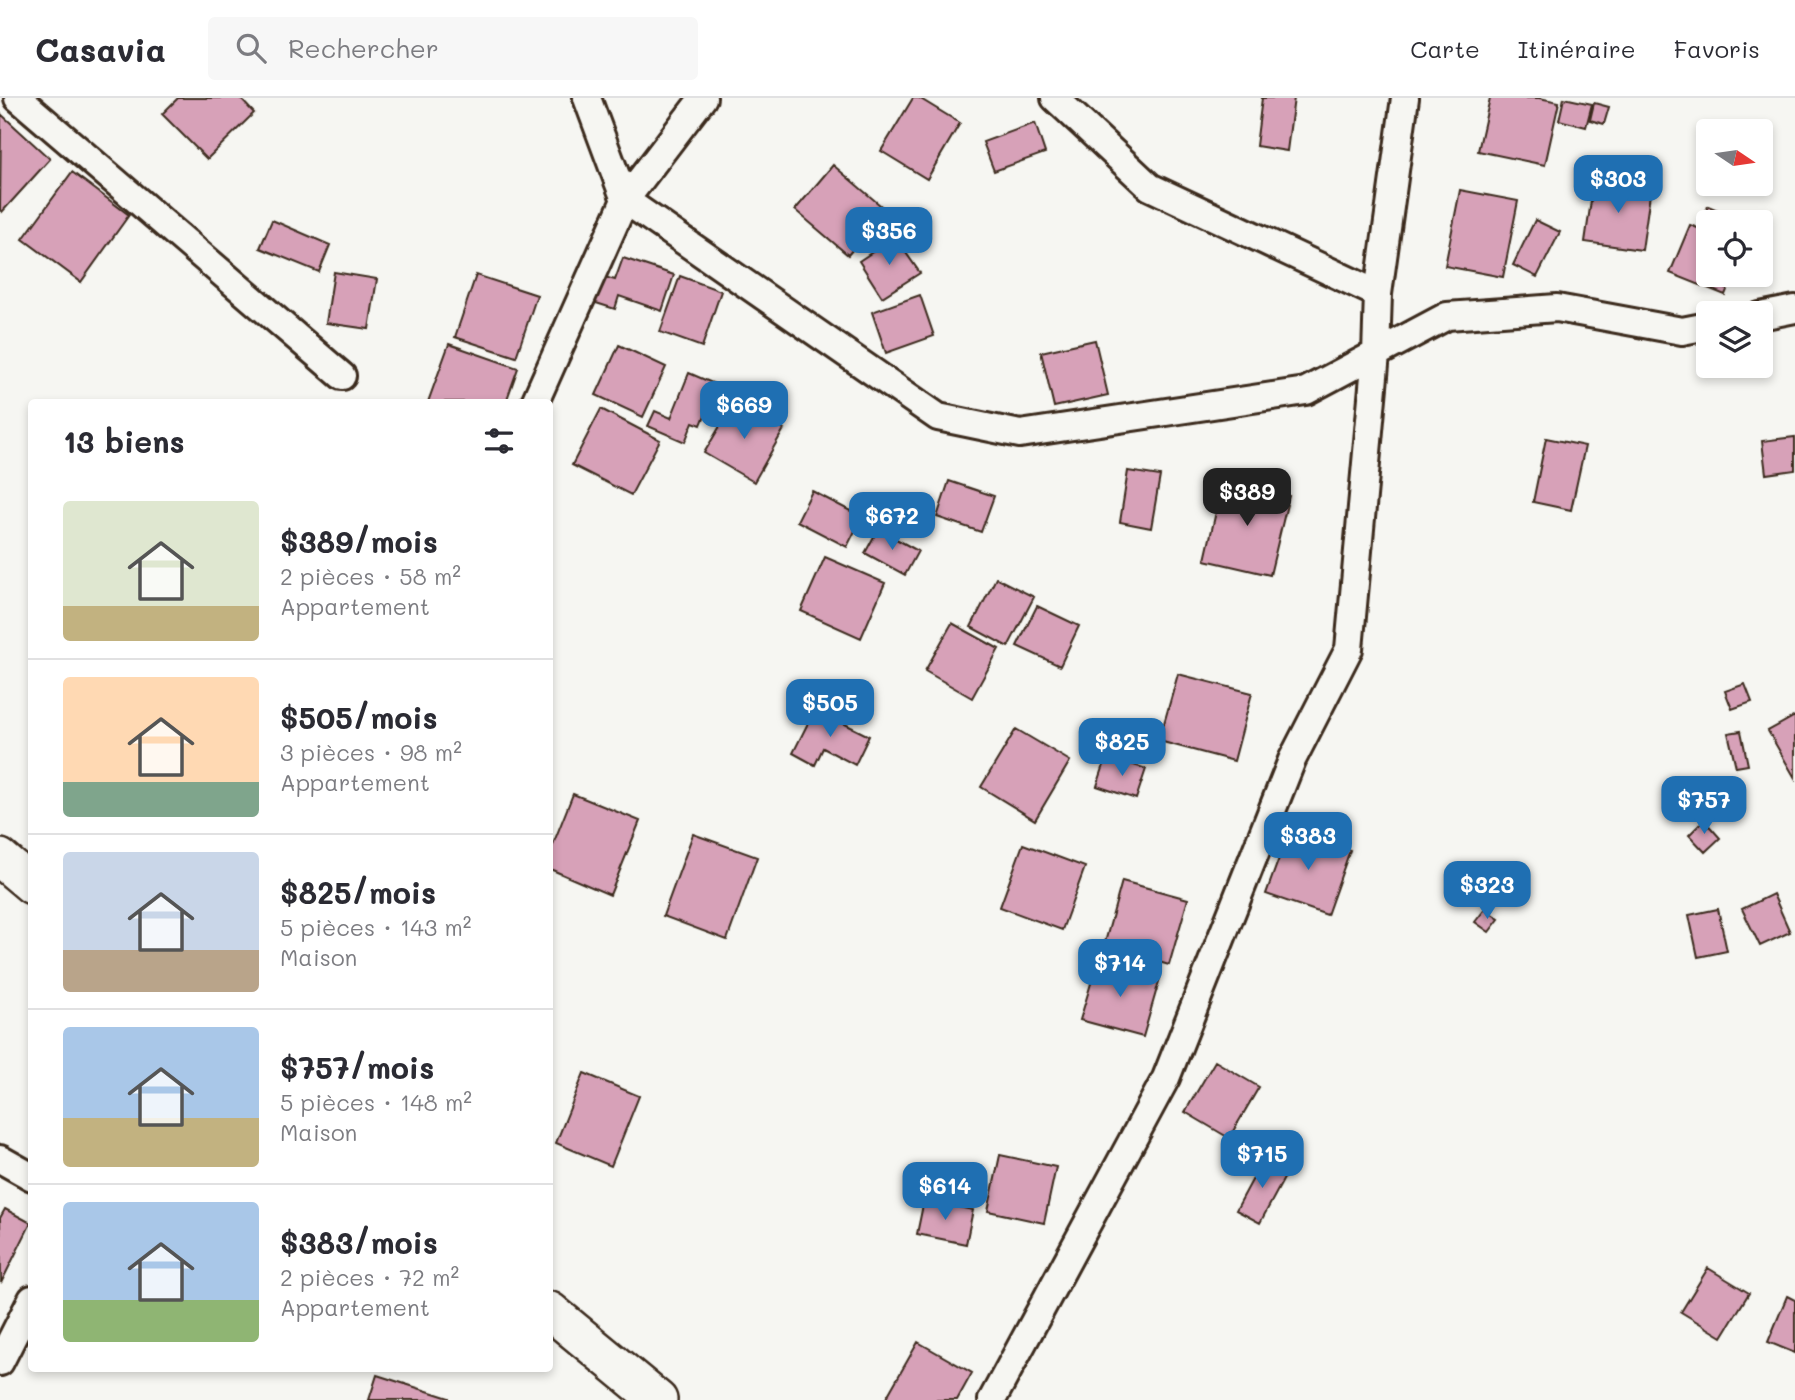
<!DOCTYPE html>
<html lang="fr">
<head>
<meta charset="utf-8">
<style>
	:root { --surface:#fff; --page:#f7f7f7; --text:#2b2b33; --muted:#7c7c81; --line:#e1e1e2; --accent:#1f6fb2 }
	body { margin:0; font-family:Mali,sans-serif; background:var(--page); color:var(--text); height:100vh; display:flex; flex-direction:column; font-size:26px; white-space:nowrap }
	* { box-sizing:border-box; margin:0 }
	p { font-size:23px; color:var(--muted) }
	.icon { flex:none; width:38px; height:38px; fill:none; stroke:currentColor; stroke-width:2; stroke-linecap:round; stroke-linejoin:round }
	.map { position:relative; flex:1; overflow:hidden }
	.details { position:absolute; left:28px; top:301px; width:525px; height:973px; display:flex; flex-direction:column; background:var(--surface); border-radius:7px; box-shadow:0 4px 10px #0003 }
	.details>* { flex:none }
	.needle { width:46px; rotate:103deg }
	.buttons { position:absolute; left:1696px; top:21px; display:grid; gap:14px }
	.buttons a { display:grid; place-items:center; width:77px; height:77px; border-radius:7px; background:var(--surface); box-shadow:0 4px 10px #0003; font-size:35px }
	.price { position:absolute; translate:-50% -60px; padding:0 16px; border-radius:14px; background:var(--accent); color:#fff; font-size:23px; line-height:46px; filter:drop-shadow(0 2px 4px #0008) }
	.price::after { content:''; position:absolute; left:50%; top:42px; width:21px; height:16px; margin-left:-10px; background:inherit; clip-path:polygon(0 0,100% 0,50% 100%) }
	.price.on { background:#222; color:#fff }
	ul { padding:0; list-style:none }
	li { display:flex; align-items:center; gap:21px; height:175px; padding:0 35px }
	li+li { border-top:2px solid var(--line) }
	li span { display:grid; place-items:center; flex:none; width:196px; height:140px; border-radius:7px; color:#555 }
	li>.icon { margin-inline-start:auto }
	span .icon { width:84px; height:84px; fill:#fffc; stroke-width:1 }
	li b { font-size:30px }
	h2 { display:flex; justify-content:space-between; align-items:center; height:84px; padding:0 35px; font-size:30px }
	header { display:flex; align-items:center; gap:42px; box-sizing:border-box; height:98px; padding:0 35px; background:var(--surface); border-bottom:2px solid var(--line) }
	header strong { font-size:33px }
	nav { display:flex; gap:38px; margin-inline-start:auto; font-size:24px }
	.search { width:490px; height:63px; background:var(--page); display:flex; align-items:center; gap:18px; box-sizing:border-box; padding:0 24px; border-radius:7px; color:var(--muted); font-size:26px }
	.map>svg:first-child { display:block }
	.building { fill:#d7a1b8; stroke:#3b2a1e; stroke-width:2 }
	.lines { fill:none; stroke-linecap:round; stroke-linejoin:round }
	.street-casing { stroke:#3b2a1e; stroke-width:32 }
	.secondary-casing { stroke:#3b2a1e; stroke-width:42 }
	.street { stroke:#f6f6f2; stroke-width:26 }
	.secondary { stroke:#f6f6f2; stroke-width:37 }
</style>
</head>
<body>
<header>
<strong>Casavia</strong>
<div class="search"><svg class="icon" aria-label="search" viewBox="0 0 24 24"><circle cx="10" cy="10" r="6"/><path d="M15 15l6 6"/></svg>Rechercher</div>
<nav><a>Carte</a><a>Itinéraire</a><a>Favoris</a></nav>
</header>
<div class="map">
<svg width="1795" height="1302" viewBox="0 0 1795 1302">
	<rect width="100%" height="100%" fill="#f6f6f2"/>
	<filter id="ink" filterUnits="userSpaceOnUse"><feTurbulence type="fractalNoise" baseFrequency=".0143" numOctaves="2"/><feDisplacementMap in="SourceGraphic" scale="14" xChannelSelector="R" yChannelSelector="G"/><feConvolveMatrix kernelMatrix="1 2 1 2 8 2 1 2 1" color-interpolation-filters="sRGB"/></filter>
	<g filter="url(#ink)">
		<path class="building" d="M178,0H240L254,15L207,61L162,16Z
			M913,0H919L960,25L927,81L881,53Z
			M1262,0H1294L1287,53L1256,48Z
			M1490,0H1539L1559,4L1545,67L1478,53Z
			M1564,0L1592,6L1586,29L1559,22Z
			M1594,5L1609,9L1604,26L1590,22Z
			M1,16L50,61L2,114L0,112Z
			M1035,25L1045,55L994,73L983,44Z
			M833,67L886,112L848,157L795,112Z
			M72,74L129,117L81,184L23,141Z
			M1594,82L1651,89L1642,152L1585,144Z
			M1460,92L1518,103L1503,179L1445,168Z
			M1708,108L1718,112L1714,124L1708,126L1702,123Z
			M272,122L330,147L319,174L260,150Z
			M1535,122L1560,134L1537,179L1513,167Z
			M1690,127L1708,134V177H1733L1725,197L1670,175Z
			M895,139L920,175L882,199L859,163Z
			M623,160L674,177L662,213L619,198L615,211L593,204L601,178L615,182Z
			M334,174L377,181L369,231L326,225Z
			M476,177L537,197L516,259L455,239Z
			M680,178L721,193L702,249L660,234Z
			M920,197L934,238L886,255L872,214Z
			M1095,242L1108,297L1054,309L1041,254Z
			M449,246L518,270L506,304H428Z
			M619,247L666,269L643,319L596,297Z
			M689,275L717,287L701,327L693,324L685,344L648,328L655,313L671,320Z
			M735,303L784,331L754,384L704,355Z
			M601,311L660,342L631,397L572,367Z
			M1795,339V372L1766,376L1762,343Z
			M1546,340L1585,348L1571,412L1533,404Z
			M1128,373L1160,378L1151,430L1120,424Z
			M949,383L994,398L981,434L937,419Z
			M1223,383L1289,398L1270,477L1205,462Z
			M812,393L862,419L847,449L797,423Z
			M878,431L918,453L905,477L865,455Z
			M825,459L885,485L861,540L801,513Z
			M996,480L1034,499L1008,549L971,529Z
			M1037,508L1079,528L1060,568L1017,548Z
			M952,525L999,551L972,600L925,573Z
			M1178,576L1252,595L1234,663L1159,643Z
			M1745,586L1752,604L1732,611L1725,593Z
			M815,611L869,638L855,667L823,650L815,667L793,655Z
			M1795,618V680L1768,633Z
			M1016,631L1070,663L1035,722L981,689Z
			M1741,633L1748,667L1736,669L1728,635Z
			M1107,658L1146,671L1136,701L1097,688Z
			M573,696L640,723L610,797L550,771V754Z
			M1704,722L1720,740L1705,754L1689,737Z
			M1290,730L1350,752L1327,817L1266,796Z
			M693,736L757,759L727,842L663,818Z
			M1023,746L1085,769L1062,832L1000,809Z
			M1122,783L1188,801L1169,867L1104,848Z
			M1773,796L1790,834L1760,848L1742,811Z
			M1485,811L1499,821L1489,834L1475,824Z
			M1718,811L1727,853L1698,859L1689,817Z
			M1098,862L1160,880L1143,939L1080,922Z
			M1215,963L1259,989L1229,1040L1185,1014Z
			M584,975L639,998L611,1068L556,1045Z
			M1000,1057L1056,1069L1044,1125L988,1113Z
			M1264,1060L1288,1073L1260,1125L1236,1112Z
			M924,1102L973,1112L966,1146L917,1136Z
			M5,1111L31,1125L1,1185L0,1120Z
			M1708,1170L1749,1195L1722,1239L1681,1214Z
			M1787,1198L1795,1202V1255L1768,1244Z
			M918,1244L972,1275L957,1302H885Z
			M377,1277L449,1300V1302H369Z"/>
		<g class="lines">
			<defs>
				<path id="street" d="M18,0L342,278
					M587,0L625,102L938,319L1020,336L1306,293L1447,218L1557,210L1682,233L1708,228
					M1055,0L1150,89L1378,196
					M1760,218L1795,211
					M535,304L625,102L703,0
					M0,1061L32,1079
					M0,1264L32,1201
					M992,1302L1166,980L1292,662L1349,551L1376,256L1378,196L1405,0"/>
				<path id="secondary" d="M0,760L32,787
					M550,1213L658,1302"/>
			</defs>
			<use href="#street" class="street-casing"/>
			<use href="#secondary" class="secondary-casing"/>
			<use href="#street" class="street"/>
			<use href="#secondary" class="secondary"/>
		</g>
	</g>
</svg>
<div class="buttons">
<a><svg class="needle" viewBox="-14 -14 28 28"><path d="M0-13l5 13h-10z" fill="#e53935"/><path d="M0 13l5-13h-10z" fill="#7c7c81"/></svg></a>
<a><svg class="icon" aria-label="locate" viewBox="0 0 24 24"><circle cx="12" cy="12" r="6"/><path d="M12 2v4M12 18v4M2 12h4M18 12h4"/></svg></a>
<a><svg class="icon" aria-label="layers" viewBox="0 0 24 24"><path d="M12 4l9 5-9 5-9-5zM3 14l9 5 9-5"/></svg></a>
</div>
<b class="price" style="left:1618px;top:117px">$303</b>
<b class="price" style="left:889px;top:169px">$356</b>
<b class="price" style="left:744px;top:343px">$669</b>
<b class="price on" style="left:1247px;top:430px">$389</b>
<b class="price" style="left:892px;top:454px">$672</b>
<b class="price" style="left:830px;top:641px">$505</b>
<b class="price" style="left:1122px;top:680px">$825</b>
<b class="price" style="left:1704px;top:738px">$757</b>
<b class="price" style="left:1308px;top:774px">$383</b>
<b class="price" style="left:1487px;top:823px">$323</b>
<b class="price" style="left:1120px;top:901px">$714</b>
<b class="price" style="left:1262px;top:1092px">$715</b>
<b class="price" style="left:945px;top:1124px">$614</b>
<section class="details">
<h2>13 biens<svg class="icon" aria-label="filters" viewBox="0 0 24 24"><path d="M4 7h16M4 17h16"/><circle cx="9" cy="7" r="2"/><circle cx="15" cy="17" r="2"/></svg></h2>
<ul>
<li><span style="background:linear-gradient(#dfe7d0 75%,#c2b280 0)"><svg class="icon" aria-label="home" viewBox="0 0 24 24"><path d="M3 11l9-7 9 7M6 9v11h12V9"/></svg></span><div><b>$389/mois</b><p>2 pièces · 58 m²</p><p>Appartement</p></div></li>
<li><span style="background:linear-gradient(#ffd9b3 75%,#7fa58c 0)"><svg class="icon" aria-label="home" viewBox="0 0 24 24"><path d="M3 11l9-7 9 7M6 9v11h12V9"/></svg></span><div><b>$505/mois</b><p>3 pièces · 98 m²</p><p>Appartement</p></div></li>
<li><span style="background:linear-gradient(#c9d6e8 70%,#b9a48a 0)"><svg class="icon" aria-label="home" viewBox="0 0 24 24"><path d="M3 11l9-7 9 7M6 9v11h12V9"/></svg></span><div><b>$825/mois</b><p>5 pièces · 143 m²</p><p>Maison</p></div></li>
<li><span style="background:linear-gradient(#a9c7e8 65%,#c2b280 0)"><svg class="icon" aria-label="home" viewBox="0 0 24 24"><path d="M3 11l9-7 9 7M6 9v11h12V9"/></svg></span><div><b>$757/mois</b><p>5 pièces · 148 m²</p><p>Maison</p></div></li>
<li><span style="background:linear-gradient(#a9c7e8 70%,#8fb573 0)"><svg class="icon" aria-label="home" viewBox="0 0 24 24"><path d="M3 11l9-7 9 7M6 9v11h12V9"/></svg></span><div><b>$383/mois</b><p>2 pièces · 72 m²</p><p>Appartement</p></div></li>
</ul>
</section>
</div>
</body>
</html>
